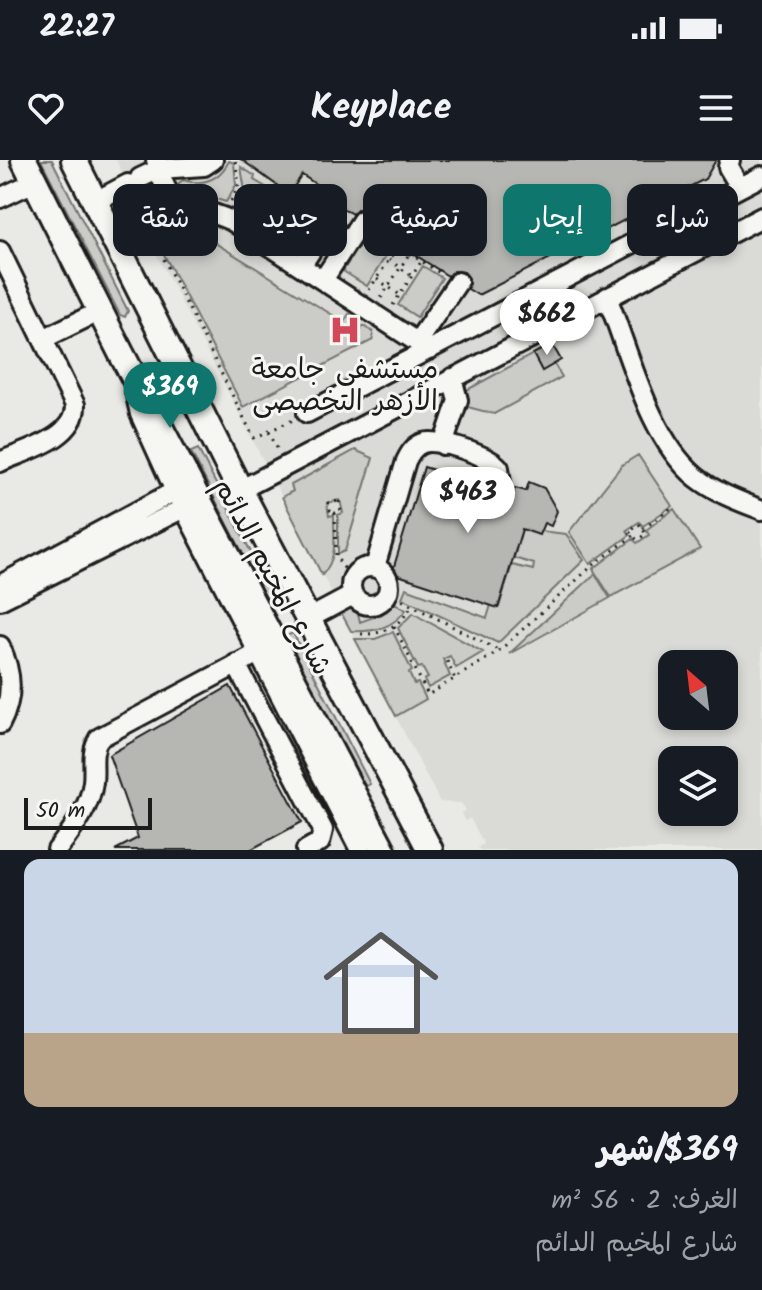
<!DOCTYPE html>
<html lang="ar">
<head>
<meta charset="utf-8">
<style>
	:root { --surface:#171b24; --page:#242831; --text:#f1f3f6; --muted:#9ea1a6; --line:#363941; --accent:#0f766e }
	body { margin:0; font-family:Kalam,"Playpen Sans Arabic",sans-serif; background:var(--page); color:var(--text); direction:rtl; height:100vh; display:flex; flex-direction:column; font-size:30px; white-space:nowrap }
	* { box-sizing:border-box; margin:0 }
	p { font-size:26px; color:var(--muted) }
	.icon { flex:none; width:44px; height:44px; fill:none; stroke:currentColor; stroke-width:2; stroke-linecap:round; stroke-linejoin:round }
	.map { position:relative; height:690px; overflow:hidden; direction:ltr }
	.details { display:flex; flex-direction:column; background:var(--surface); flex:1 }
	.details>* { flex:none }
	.banner { position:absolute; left:24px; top:24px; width:714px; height:72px; direction:rtl; display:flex; gap:16px }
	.needle { width:52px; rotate:332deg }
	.fabs { position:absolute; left:658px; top:490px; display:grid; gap:16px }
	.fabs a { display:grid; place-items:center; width:80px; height:80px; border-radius:16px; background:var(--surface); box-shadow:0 4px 12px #0003; font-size:40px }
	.scale { position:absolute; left:24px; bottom:20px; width:128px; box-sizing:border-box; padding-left:8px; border:4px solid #1c1c1c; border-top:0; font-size:22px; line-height:28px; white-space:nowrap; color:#1c1c1c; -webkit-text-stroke:6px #f6f6f2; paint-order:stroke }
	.price { position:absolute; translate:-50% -68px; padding:0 18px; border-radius:28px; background:#fff; color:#222; font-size:26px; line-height:52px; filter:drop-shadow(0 2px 4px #0008) }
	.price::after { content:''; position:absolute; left:50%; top:48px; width:24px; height:18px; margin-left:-12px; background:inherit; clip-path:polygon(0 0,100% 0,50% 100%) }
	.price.active { background:var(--accent); color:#fff }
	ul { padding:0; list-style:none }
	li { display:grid; align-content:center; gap:16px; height:424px; padding:0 24px }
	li+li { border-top:2px solid var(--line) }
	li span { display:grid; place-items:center; height:248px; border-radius:16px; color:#555 }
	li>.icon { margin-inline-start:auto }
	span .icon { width:144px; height:144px; fill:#fffc; stroke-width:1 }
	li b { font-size:34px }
	.pill { padding:0 28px; border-radius:16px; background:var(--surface); box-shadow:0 4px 12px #0003; font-size:28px; line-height:72px }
	.pill.active { background:var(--accent); color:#fff }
	.status { display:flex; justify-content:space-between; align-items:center; height:56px; padding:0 40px; background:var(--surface); direction:ltr }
	.status svg { height:22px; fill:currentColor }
	header { display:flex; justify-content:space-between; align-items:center; height:104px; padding:0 24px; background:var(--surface); font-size:36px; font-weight:600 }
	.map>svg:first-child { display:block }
	.built { fill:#dadad6; fill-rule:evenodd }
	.green { fill:#cbcbc7; stroke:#747472; stroke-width:2 }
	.building { fill:#b6b6b3; stroke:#1c1c1c; stroke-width:2 }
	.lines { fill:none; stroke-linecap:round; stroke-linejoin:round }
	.minor-casing { stroke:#1c1c1c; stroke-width:24 }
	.major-casing { stroke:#1c1c1c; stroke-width:30 }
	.path { stroke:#1c1c1c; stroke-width:3; stroke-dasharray:2 6; stroke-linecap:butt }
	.minor { stroke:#f6f6f2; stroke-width:18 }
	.major { stroke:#f6f6f2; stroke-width:24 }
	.labels { text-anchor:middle; stroke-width:6; stroke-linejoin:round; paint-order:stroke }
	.poi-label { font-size:28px; fill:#1c1c1c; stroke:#f6f6f2 }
	.street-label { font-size:28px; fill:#1c1c1c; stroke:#f6f6f2 }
</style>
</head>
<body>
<div class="status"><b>22:27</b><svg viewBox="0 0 49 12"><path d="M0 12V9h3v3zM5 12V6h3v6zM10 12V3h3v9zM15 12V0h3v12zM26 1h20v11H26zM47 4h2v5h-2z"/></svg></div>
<header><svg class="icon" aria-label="menu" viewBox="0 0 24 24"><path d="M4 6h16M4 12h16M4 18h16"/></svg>Keyplace<svg class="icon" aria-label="heart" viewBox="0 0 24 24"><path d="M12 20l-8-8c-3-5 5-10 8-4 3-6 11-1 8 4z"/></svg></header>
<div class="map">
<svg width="762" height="690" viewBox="0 0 762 690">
	<rect width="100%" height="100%" fill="#e9e9e5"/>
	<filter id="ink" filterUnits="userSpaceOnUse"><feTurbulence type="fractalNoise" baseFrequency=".0125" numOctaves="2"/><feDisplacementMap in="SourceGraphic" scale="16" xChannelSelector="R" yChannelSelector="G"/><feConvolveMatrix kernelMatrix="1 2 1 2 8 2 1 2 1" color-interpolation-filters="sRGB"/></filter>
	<g filter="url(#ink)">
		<path class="built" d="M116,0H762V690H480L478,687L484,684L470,658L465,661L461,653L466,650L461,643L440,642L129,41L131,31ZM672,504H724V556H672ZM672,600H724V652H672Z"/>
		<path class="green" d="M41,0H52L128,151L125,157L120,155Z
			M229,1L234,3L236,25L226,42L179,28V23L183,20C204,26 219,20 229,1Z
			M241,7L255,16L254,20L286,39L277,52L245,31Z
			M150,32L169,52L212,64L207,78L344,162L349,154L357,159L352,169L359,173L363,166L373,172V180L243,247L139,46L140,37Z
			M368,71L392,86L367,126L343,111Z
			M423,106L442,118L417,157L398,145Z
			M533,194L542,210L554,204L562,217L494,254L464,246L467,230Z
			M198,289L274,437L267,441L191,292Z
			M355,290L373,298L345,391L338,394V355L343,353L340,340L327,343L329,356L334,355C334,379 338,398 322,415L282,337L293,331L291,325Z
			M638,295L672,346L643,366L639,362L627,370L630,375L590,404L569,372L622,305Z
			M674,349L700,389L611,437L593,409L633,379L637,383L649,375L646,370Z
			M522,369L566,374L584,400L498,483L402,438L406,428L487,458L491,445L499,447L512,405L533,410L534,404L514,398Z
			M595,414L610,438L509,494Z
			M395,443L406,450C391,469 374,472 351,471L338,447C352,445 358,449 360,462L382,454Z
			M413,453L423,459L483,492L456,508L450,496L443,499L450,516L428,528L424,520L428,518L422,507L418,508L398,468Z
			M393,472L412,511L409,513L414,524L418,523L426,539L396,556L355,479H375Z
			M293,473L370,624L364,627L286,476Z"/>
		<path class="building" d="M242,0H716L705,19L478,135L468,129L469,118L464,112L454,111L448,116L372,67L373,55L368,50L357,49L352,54L323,36L326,31L302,15L289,34Z
			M552,184L561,200L542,211L533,194Z
			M424,307L491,328L497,334L512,335L515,328L526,331L529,322L544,328L557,351L551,366L544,363L539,375L522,369L498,448L392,413Z
			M230,526L302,662L250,690H115L138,678L109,595Z"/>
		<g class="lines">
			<defs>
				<path id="minor" d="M156,0C160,11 163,27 171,36C179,44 218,54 232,61L429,190
					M730,0L728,7L740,27
					M140,18L159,9L204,6L213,0
					M0,38L34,22
					M94,42L128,24
					M270,86L297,51C308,47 316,52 323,61V73L301,106
					M0,91L75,245C76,279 26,290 0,302
					M323,120L362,60
					M607,137C630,194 649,278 696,317C716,333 739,341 762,350
					M43,179L100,151
					M417,182L458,122
					M135,231L140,254L175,331L360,690
					M307,253L762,16
					M443,285L458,240L452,218
					M240,330L762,57
					M351 426a19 19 0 1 1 38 0a19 19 0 1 1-38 0Z
					M375,407L406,301C410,293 414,286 423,283C438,278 490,296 499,308L501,323
					M0,425L175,331
					M0,440L184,348
					M308,459L353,435
					M0,486C12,513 14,537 0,564
					M236,504L323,670L320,682L306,690
					M57,690C72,670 90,648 93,622C95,606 90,593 99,578L258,493"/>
				<path id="major" d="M24,0L121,193L383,690
					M74,0L240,330L430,690"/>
			</defs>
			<use href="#minor" class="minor-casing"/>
			<use href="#major" class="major-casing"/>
			<path class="path" d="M239,31L272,53
				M231,41L239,24L235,0
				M135,42L254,278L293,260
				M376,72L443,115
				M389,100L412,116
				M377,119L400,135
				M369,130L398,86
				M381,138L409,94
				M393,145L421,102
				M269,272L278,290
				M339,341L341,352L331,354L328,343Z
				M335,353L336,397L352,419
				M639,364L646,374L637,380L629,371Z
				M643,369L671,348
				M388,433L498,490
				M394,466L428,535L499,491L592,406L633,376
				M361,474C384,475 401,465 412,445
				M447,501L455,519"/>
			<use href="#minor" class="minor"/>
			<use href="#major" class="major"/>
		</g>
	</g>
	<defs>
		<symbol id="hospital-bare" viewBox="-9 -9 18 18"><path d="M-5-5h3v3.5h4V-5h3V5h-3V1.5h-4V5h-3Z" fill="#d1495b" stroke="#f6f6f2" stroke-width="2.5" paint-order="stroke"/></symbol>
	</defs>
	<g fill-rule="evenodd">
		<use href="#hospital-bare" x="323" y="148" width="44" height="44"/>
	</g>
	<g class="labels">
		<g class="poi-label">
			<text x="345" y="218">مستشفى جامعة<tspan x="345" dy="32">الأزهر التخصصى</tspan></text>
		</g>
		<g class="street-label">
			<text transform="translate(274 416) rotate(62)" y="10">شارع المخيم الدائم</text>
		</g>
	</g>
</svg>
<div class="fabs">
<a><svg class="needle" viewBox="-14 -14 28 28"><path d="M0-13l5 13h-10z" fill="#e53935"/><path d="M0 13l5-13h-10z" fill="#9ea1a6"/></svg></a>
<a><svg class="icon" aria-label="layers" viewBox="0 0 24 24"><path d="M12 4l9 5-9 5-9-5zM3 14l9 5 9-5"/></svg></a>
</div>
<div class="scale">50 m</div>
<b class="price" style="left:547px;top:197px">$662</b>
<b class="price active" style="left:170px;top:270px">$369</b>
<b class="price" style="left:468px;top:375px">$463</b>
<div class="banner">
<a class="pill">شراء</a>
<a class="pill active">إيجار</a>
<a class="pill">تصفية</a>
<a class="pill">جديد</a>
<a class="pill">شقة</a>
</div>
</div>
<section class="details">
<ul>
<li><span style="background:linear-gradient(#c9d6e8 70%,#b9a48a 0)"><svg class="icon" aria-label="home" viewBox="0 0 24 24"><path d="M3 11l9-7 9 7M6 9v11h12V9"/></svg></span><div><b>$369/شهر</b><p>الغرف: 2 · 56 m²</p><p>شارع المخيم الدائم</p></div></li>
</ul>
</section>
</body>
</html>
